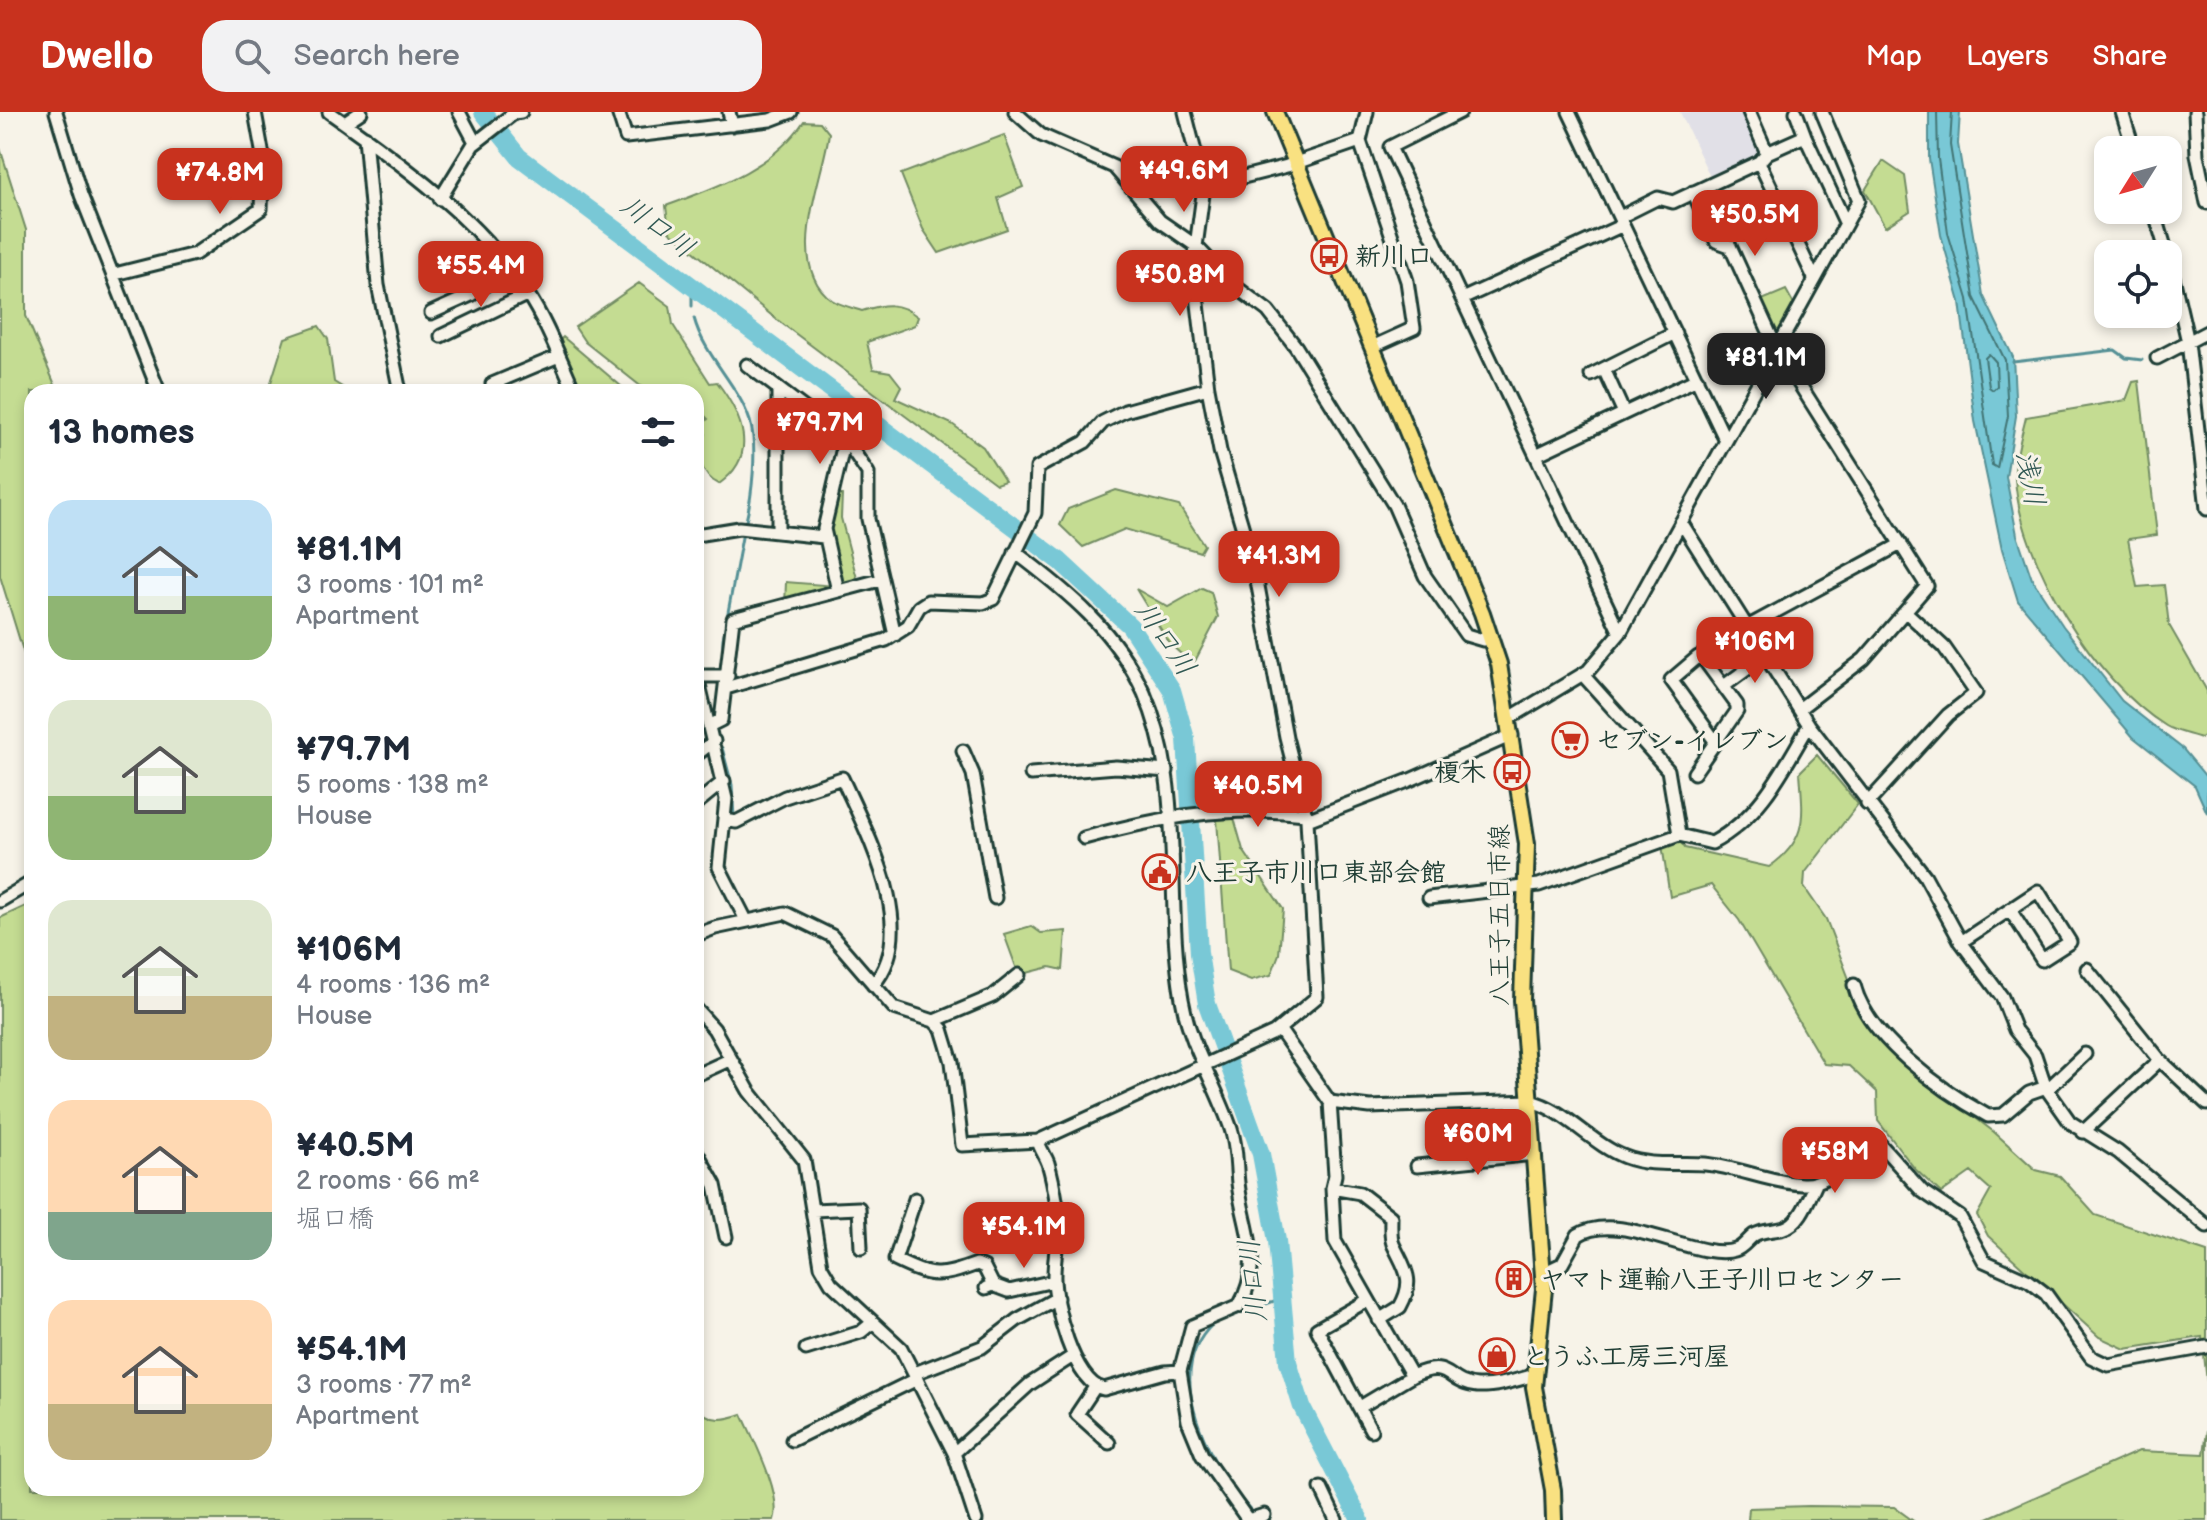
<!DOCTYPE html>
<html lang="en">
<head>
<meta charset="utf-8">
<style>
	:root { --surface:#fff; --page:#f2f2f3; --text:#1f2937; --muted:#747a83; --accent:#c8321e }
	body { margin:0; font-family:"Balsamiq Sans","Klee One",sans-serif; background:var(--page); color:var(--text); height:100vh; display:flex; flex-direction:column; font-size:30px; white-space:nowrap }
	* { box-sizing:border-box; margin:0 }
	p { font-size:26px; color:var(--muted) }
	.icon { flex:none; width:44px; height:44px; fill:none; stroke:currentColor; stroke-width:2; stroke-linecap:round; stroke-linejoin:round }
	.map { position:relative; flex:1; overflow:hidden }
	.panel { position:absolute; left:24px; top:272px; width:680px; height:1112px; display:flex; flex-direction:column; background:var(--surface); border-radius:24px; box-shadow:0 4px 12px #0003 }
	.panel>* { flex:none }
	.needle { width:52px; rotate:233deg }
	.tools { position:absolute; left:2094px; top:24px; display:grid; gap:16px }
	.tools a { display:grid; place-items:center; width:88px; height:88px; border-radius:16px; background:var(--surface); box-shadow:0 4px 12px #0003; font-size:40px }
	.price { position:absolute; translate:-50% -68px; padding:0 18px; border-radius:16px; background:var(--accent); color:#fff; font-size:26px; line-height:52px; filter:drop-shadow(0 2px 4px #0008) }
	.price::after { content:''; position:absolute; left:50%; top:48px; width:24px; height:18px; margin-left:-12px; background:inherit; clip-path:polygon(0 0,100% 0,50% 100%) }
	.price.active { background:#222; color:#fff }
	ul { padding:0; list-style:none }
	li { display:flex; align-items:center; gap:24px; height:200px; padding:0 24px }
	li span { display:grid; place-items:center; flex:none; width:224px; height:160px; border-radius:24px; color:#555 }
	li>.icon { margin-inline-start:auto }
	span .icon { width:96px; height:96px; fill:#fffc; stroke-width:1 }
	li b { font-size:34px }
	h2 { display:flex; justify-content:space-between; align-items:center; height:96px; padding:0 24px; font-size:34px }
	header { display:flex; align-items:center; gap:48px; box-sizing:border-box; height:112px; padding:0 40px; background:var(--accent); color:#fff }
	header strong { font-size:38px }
	nav { display:flex; gap:44px; margin-inline-start:auto; font-size:28px }
	.search { width:560px; height:72px; background:var(--page); display:flex; align-items:center; gap:20px; box-sizing:border-box; padding:0 28px; border-radius:24px; color:var(--muted); font-size:30px }
	.map>svg:first-child { display:block }
	.built { fill:#e1e0e7 }
	.green { fill:#c4dc92; stroke:#728c63; stroke-width:2 }
	.water { fill:#79c8d6; stroke:#559095; stroke-width:2 }
	.lines { fill:none; stroke-linecap:round; stroke-linejoin:round }
	.shore { stroke:#437575; stroke-width:2 }
	.stream { stroke:#559095; stroke-width:3 }
	.river { stroke:#79c8d6; stroke-width:18 }
	.minor-casing { stroke:#1f3d34; stroke-width:17 }
	.major-casing { stroke:#1f3d34; stroke-width:20 }
	.minor { stroke:#f7f3e8; stroke-width:11 }
	.major { stroke:#f9e181; stroke-width:14 }
	.labels { text-anchor:middle; stroke-width:6; stroke-linejoin:round; paint-order:stroke }
	.poi-label { font-size:26px; font-weight:bold; fill:#1f3d34; stroke:#f7f3e8; text-anchor:start }
	.street-label { font-size:26px; fill:#1f3d34; stroke:#f7f3e8 }
	.water-label { font-size:28px; font-style:italic; fill:#315954; stroke:#f7f3e8 }
</style>
</head>
<body>
<header>
<strong>Dwello</strong>
<div class="search"><svg class="icon" aria-label="search" viewBox="0 0 24 24"><circle cx="10" cy="10" r="6"/><path d="M15 15l6 6"/></svg>Search here</div>
<nav><a>Map</a><a>Layers</a><a>Share</a></nav>
</header>
<div class="map">
<svg width="2207" height="1408" viewBox="0 0 2207 1408">
	<rect width="100%" height="100%" fill="#f7f3e8"/>
	<filter id="ink" filterUnits="userSpaceOnUse"><feTurbulence type="fractalNoise" baseFrequency=".0125" numOctaves="2"/><feDisplacementMap in="SourceGraphic" scale="16" xChannelSelector="R" yChannelSelector="G"/><feConvolveMatrix kernelMatrix="1 2 1 2 8 2 1 2 1" color-interpolation-filters="sRGB"/></filter>
	<g filter="url(#ink)">
		<path class="built" d="M1680,0H1749L1767,41L1713,71Z"/>
		<path class="green" d="M804,9L820,10L829,21C823,68 783,153 832,188C840,193 853,196 862,199C883,192 899,189 918,205L915,213L867,230L873,257L890,260L901,274L895,286L952,312L983,335L1005,369L996,372L776,207L669,119L666,94C717,75 773,56 804,9Z
			M1004,23L1023,75L998,86L1007,117L939,141L923,117L901,62Z
			M0,36L26,118V204L58,280H32V568L0,464Z
			M1883,49L1905,64L1910,99L1885,115L1865,78Z
			M639,171L670,194L673,213L710,271L717,270C742,303 760,343 719,372C699,363 696,339 696,318L705,321L701,313L708,307L705,304L696,306V280H648L585,230L575,215Z
			M1786,178L1797,198L1776,235L1758,195L1764,192L1762,188Z
			M319,214L328,227L334,270L350,280H268L285,226Z
			M563,225L628,280H580L558,230Z
			M2139,269L2157,423L2128,427L2137,475L2164,473L2169,513L2207,579V622L2201,626C2190,622 2176,620 2166,614C2095,570 2019,448 2015,365C2014,346 2022,323 2026,305L2126,288L2133,270Z
			M1116,378L1179,394L1204,433L1200,440L1125,417L1083,435L1060,413L1068,397Z
			M832,381L842,383L841,406L859,474L785,493L786,470L836,474L824,425Z
			M1202,476L1211,480L1218,505L1193,553L1170,532L1136,477L1168,495Z
			M1817,643L1858,692L1805,761L1804,775L1826,807L1859,893L1940,979L1994,1020L2036,1058L2060,1064L2095,1103L2207,1140V1270L2202,1225L2125,1237L2099,1225L1988,1124L1977,1103L1991,1078L1971,1060L1941,1081L1915,1057L1878,1009L1877,980L1849,954L1824,952L1739,808L1711,773L1670,785L1662,733L1679,728L1685,736L1769,755C1809,727 1803,704 1800,660Z
			M1234,706L1243,738L1283,797L1279,842L1271,863L1251,868L1228,859L1217,708Z
			M32,791V1376H696V1295C710,1310 723,1309 742,1302C753,1327 783,1383 774,1408H0V806Z
			M1031,814L1041,821L1066,819L1063,858L1050,855L1019,863L1004,822Z
			M2207,1319V1408H1983L2139,1339L2204,1342Z
			M1809,1394L1894,1395L1912,1408H1748L1749,1396Z"/>
		<path class="water" d="M1929,0H1960L1958,32L1983,183L2013,245L2016,304L2006,365L2017,423L2032,467L2063,514L2122,589L2183,637L2207,666V701L2195,674L2133,625L2018,489L2002,437L1975,309L1960,190L1941,123L1929,47Z"/>
		<g class="lines">
			<path class="shore" d="M1937,0L1938,47L1948,121L1968,187L1992,353L1997,356L2008,304L2005,248L1974,185L1950,33L1952,0
				M1989,242L1996,250L1997,274L1993,278L1989,275L1985,246Z"/>
			<path class="stream" d="M692,173V194
				M694,206C704,244 738,272 750,309C758,336 752,386 745,413
				M2013,250L2115,238L2126,246L2142,248
				M722,555L723,527L743,420
				M716,602L720,566
				M722,636L732,673L734,706
				M1220,1208L1280,1187
				M1214,1211C1167,1254 1198,1323 1226,1368
				M1235,1380L1254,1402"/>
			<path class="river" d="M483,0L519,45L1060,449L1130,514L1172,578L1186,627L1199,841L1207,892L1261,1042L1277,1129L1288,1250L1302,1295L1360,1408"/>
			<defs>
				<path id="minor" d="M56,0L81,83L159,280
					M329,0C400,50 479,107 527,181C547,211 560,247 575,280
					M459,0L475,30
					M618,0L626,25L770,8L791,0
					M729,0L732,13
					M1015,0L1041,23L1114,55L1160,109L1196,134L1232,172L1268,199L1296,235L1394,393L1425,464L1466,523L1483,528L1491,524
					M1367,0L1360,29L1407,169L1414,216L1372,235
					M1460,0L1390,35L1620,521
					M1569,0L1725,327
					M1749,0L1767,41L1805,24L1845,110
					M1796,0L1805,24
					M2122,0L2134,38
					M2195,0L2197,43L2207,91
					M345,11L361,0
					M365,25L378,173L400,280
					M1759,50L1814,166
					M1204,75L1287,54L1360,29
					M1693,80L1716,129L1730,134L1776,235L1927,474L1864,547L1799,597
					M440,87L473,33L514,1L521,0
					M2154,98L2167,142
					M1620,105L1658,86L1673,90L1759,50L1767,41
					M2168,144L2188,230L2207,397
					M115,162L195,142L261,97L263,44L255,0
					M1462,187L1623,113
					M431,201L471,183L509,156
					M441,224L528,182
					M2157,246L2207,220
					M747,253L845,327L824,417L838,479
					M1604,257L1624,301
					M1591,263L1675,221
					M492,272L559,244
					M778,277V420
					M845,327L868,361V407L895,523
					M1536,343L1697,267
					M1681,410L1809,613L1925,764L1961,830L2002,885L2015,918L2035,943L2046,976L2070,1010L2118,1040L2207,1114
					M696,423L739,416L824,425
					M1015,440C1068,480 1116,519 1144,581C1186,677 1164,786 1182,887C1190,935 1216,972 1231,1017C1237,1034 1236,1052 1238,1071C1243,1116 1265,1149 1239,1194L1192,1214L1180,1259
					M1747,515L1901,432
					M696,560L726,687L719,755L746,808
					M1583,563L1668,658L1679,723
					M698,564H728
					M1724,574L1765,544
					M726,576L886,528L908,514L919,495L928,489L983,491L993,487L1035,401L1037,356L1085,330L1103,310L1125,299L1208,276
					M1508,607L1588,559L1620,521L1859,88L1822,0
					M711,613L721,608L733,507L880,468
					M963,639L973,662L995,786
					M696,643L714,629
					M1694,661L1737,599V593L1702,545H1698L1671,568L1715,629
					M1031,662L1116,655L1167,659
					M696,692L724,669
					M1867,692L1948,603L1976,581L1944,535L1907,501
					M726,708L736,710L785,685L842,666C867,722 921,819 873,873
					M1307,708L1410,668L1512,623
					M1084,726C1161,705 1225,693 1306,702
					M1429,786L1539,773L1679,723L1712,731C1760,705 1783,658 1809,613
					M0,789L32,770
					M696,823L715,816L785,801L832,824L894,896L934,909L942,917L952,950L962,1033L1038,1029L1274,921L1317,885L1307,708L1286,625L1255,458L1220,339L1208,276L1196,175L1195,142L1204,75L1185,0
					M1961,830L2038,779L2070,830L2042,848L2010,798
					M2087,857L2160,948L2207,992
					M1854,873C1867,925 1942,979 1988,1004L2003,1003L2029,981L2052,973L2085,942
					M696,897L714,917L749,979L804,1048L821,1154L831,1171L901,1236L954,1341L976,1408
					M934,909L993,884L1019,863
					M1279,917L1330,990L1335,1063L1332,1076L1335,1129L1412,1264C1453,1246 1444,1271 1477,1274C1496,1275 1517,1268 1535,1263
					M696,963L729,948
					M1330,990L1370,995L1530,989C1565,997 1591,1032 1625,1045C1651,1055 1678,1050 1705,1052C1738,1055 1768,1070 1802,1072C1839,1074 1852,1025 1878,1030L1922,1079L1960,1105L1984,1149L2029,1169L2046,1182L2091,1245L2108,1253L2207,1235
					M2083,1020L2160,948
					M1038,1029C1040,1037 1045,1043 1048,1051C1052,1064 1055,1081 1057,1094C1061,1117 1054,1140 1054,1163C1053,1190 1074,1272 1104,1277L1165,1260L1180,1259L1188,1309L1202,1343L1248,1408L1264,1403
					M696,1039L715,1073L726,1125
					M1417,1054L1535,1042
					M1332,1076L1360,1081L1391,1105C1391,1113 1390,1124 1393,1132C1404,1156 1416,1167 1400,1195L1379,1208
					M915,1087L895,1148C932,1166 939,1166 977,1152L984,1155L993,1173L986,1176
					M813,1098L859,1096L861,1136
					M1543,1161L1562,1152L1578,1123C1620,1097 1699,1150 1735,1138C1743,1136 1747,1128 1754,1123C1763,1118 1775,1119 1784,1116C1800,1112 1809,1086 1816,1072
					M993,1173L1009,1179L1054,1169
					M1368,1188L1317,1217L1371,1318
					M806,1237L861,1220L872,1211
					M915,1261L982,1235L1017,1208L1057,1186
					M1095,1275L1077,1302L1109,1331
					M1360,1295L1412,1264
					M792,1328L917,1267
					M954,1341L1030,1272L1073,1244
					M1321,1376L1336,1408"/>
				<path id="major" d="M1275,0L1482,501L1499,552L1527,732L1522,888L1544,1177L1534,1275L1553,1378L1554,1408"/>
			</defs>
			<use href="#minor" class="minor-casing"/>
			<use href="#major" class="major-casing"/>
			<use href="#minor" class="minor"/>
			<use href="#major" class="major"/>
		</g>
	</g>
	<defs>
		<symbol id="bus-ring" viewBox="-11 -11 22 22"><circle r="9.5" fill="#f7f3e8" stroke="#c8321e" stroke-width="1.5"/><path d="M-5-6H5V4H4V6H2V4H-2V6H-4V4H-5ZM-3.5-4V0h7V-4ZM-3.5 1.2v1.5H-2V1.2ZM2 1.2v1.5H3.5V1.2Z" fill="#c8321e"/></symbol>
		<symbol id="supermarket-ring" viewBox="-11 -11 22 22"><circle r="9.5" fill="#f7f3e8" stroke="#c8321e" stroke-width="1.5"/><path d="M-6-5.5h2.5l.6 2H6L4.5 2H-2.5L-4.4-4H-6ZM-1.5 3.2a1.3 1.3 0 1 0 .1 0ZM3 3.2a1.3 1.3 0 1 0 .1 0Z" fill="#c8321e"/></symbol>
		<symbol id="civic-ring" viewBox="-11 -11 22 22"><circle r="9.5" fill="#f7f3e8" stroke="#c8321e" stroke-width="1.5"/><path d="M-.6-6.5H3V-4.5H.6V-3L4-1V1h2V6H-6V1h2V-1L-.6-3ZM-1.2 2.5V6h2.4V2.5Z" fill="#c8321e"/></symbol>
		<symbol id="building-ring" viewBox="-11 -11 22 22"><circle r="9.5" fill="#f7f3e8" stroke="#c8321e" stroke-width="1.5"/><path d="M-4-6H4V6H1V3H-1V6H-4ZM-2.5-4.3h1.7v1.8h-1.7ZM.8-4.3h1.7v1.8H.8ZM-2.5-1h1.7V.8h-1.7ZM.8-1h1.7V.8H.8Z" fill="#c8321e"/></symbol>
		<symbol id="shop-ring" viewBox="-11 -11 22 22"><circle r="9.5" fill="#f7f3e8" stroke="#c8321e" stroke-width="1.5"/><path d="M-5-2.5h2.3a2.7 3.5 0 0 1 5.4 0H5L5.5 6h-11ZM-1.5-2.5h3a1.5 2.3 0 0 0-3 0Z" fill="#c8321e"/></symbol>
	</defs>
	<g fill-rule="evenodd">
		<use href="#bus-ring" x="1309" y="124" width="40" height="40"/>
		<use href="#supermarket-ring" x="1550" y="608" width="40" height="40"/>
		<use href="#bus-ring" x="1492" y="640" width="40" height="40"/>
		<use href="#civic-ring" x="1140" y="740" width="40" height="40"/>
		<use href="#building-ring" x="1494" y="1147" width="40" height="40"/>
		<use href="#shop-ring" x="1477" y="1224" width="40" height="40"/>
	</g>
	<g class="labels">
		<g class="poi-label">
			<text x="1355" y="153">新川口</text>
			<text x="1596" y="637">セブン-イレブン</text>
			<text x="1486" y="669" text-anchor="end">榎木</text>
			<text x="1186" y="769">八王子市川口東部会館</text>
			<text x="1540" y="1176">ヤマト運輸八王子川口センター</text>
			<text x="1523" y="1253">とうふ工房三河屋</text>
		</g>
		<g class="street-label">
			<text transform="translate(1499 803) rotate(-90)" y="9">八王子五日市線</text>
		</g>
		<g class="water-label">
			<text transform="translate(658 114) rotate(37)" y="10">川口川</text>
			<text transform="translate(2031 366) rotate(79)" y="10">浅川</text>
			<text transform="translate(1166 526) rotate(55)" y="10">川口川</text>
			<text transform="translate(1252 1169) rotate(-96)" y="10">川口川</text>
		</g>
	</g>
</svg>
<div class="tools">
<a><svg class="needle" viewBox="-14 -14 28 28"><path d="M0-13l5 13h-10z" fill="#e53935"/><path d="M0 13l5-13h-10z" fill="#747a83"/></svg></a>
<a><svg class="icon" aria-label="locate" viewBox="0 0 24 24"><circle cx="12" cy="12" r="6"/><path d="M12 2v4M12 18v4M2 12h4M18 12h4"/></svg></a>
</div>
<b class="price" style="left:1184px;top:102px">¥49.6M</b>
<b class="price" style="left:220px;top:104px">¥74.8M</b>
<b class="price" style="left:1755px;top:146px">¥50.5M</b>
<b class="price" style="left:481px;top:197px">¥55.4M</b>
<b class="price" style="left:1180px;top:206px">¥50.8M</b>
<b class="price active" style="left:1766px;top:289px">¥81.1M</b>
<b class="price" style="left:820px;top:354px">¥79.7M</b>
<b class="price" style="left:1279px;top:487px">¥41.3M</b>
<b class="price" style="left:1755px;top:573px">¥106M</b>
<b class="price" style="left:1258px;top:717px">¥40.5M</b>
<b class="price" style="left:1478px;top:1065px">¥60M</b>
<b class="price" style="left:1835px;top:1083px">¥58M</b>
<b class="price" style="left:1024px;top:1158px">¥54.1M</b>
<section class="panel">
<h2>13 homes<svg class="icon" aria-label="filters" viewBox="0 0 24 24"><path d="M4 7h16M4 17h16"/><circle cx="9" cy="7" r="2"/><circle cx="15" cy="17" r="2"/></svg></h2>
<ul>
<li><span style="background:linear-gradient(#bfe0f5 60%,#8fb573 0)"><svg class="icon" aria-label="home" viewBox="0 0 24 24"><path d="M3 11l9-7 9 7M6 9v11h12V9"/></svg></span><div><b>¥81.1M</b><p>3 rooms · 101 m²</p><p>Apartment</p></div></li>
<li><span style="background:linear-gradient(#dfe7d0 60%,#8fb573 0)"><svg class="icon" aria-label="home" viewBox="0 0 24 24"><path d="M3 11l9-7 9 7M6 9v11h12V9"/></svg></span><div><b>¥79.7M</b><p>5 rooms · 138 m²</p><p>House</p></div></li>
<li><span style="background:linear-gradient(#dfe7d0 60%,#c2b280 0)"><svg class="icon" aria-label="home" viewBox="0 0 24 24"><path d="M3 11l9-7 9 7M6 9v11h12V9"/></svg></span><div><b>¥106M</b><p>4 rooms · 136 m²</p><p>House</p></div></li>
<li><span style="background:linear-gradient(#ffd9b3 70%,#7fa58c 0)"><svg class="icon" aria-label="home" viewBox="0 0 24 24"><path d="M3 11l9-7 9 7M6 9v11h12V9"/></svg></span><div><b>¥40.5M</b><p>2 rooms · 66 m²</p><p>堀口橋</p></div></li>
<li><span style="background:linear-gradient(#ffd9b3 65%,#c2b280 0)"><svg class="icon" aria-label="home" viewBox="0 0 24 24"><path d="M3 11l9-7 9 7M6 9v11h12V9"/></svg></span><div><b>¥54.1M</b><p>3 rooms · 77 m²</p><p>Apartment</p></div></li>
</ul>
</section>
</div>
</body>
</html>
